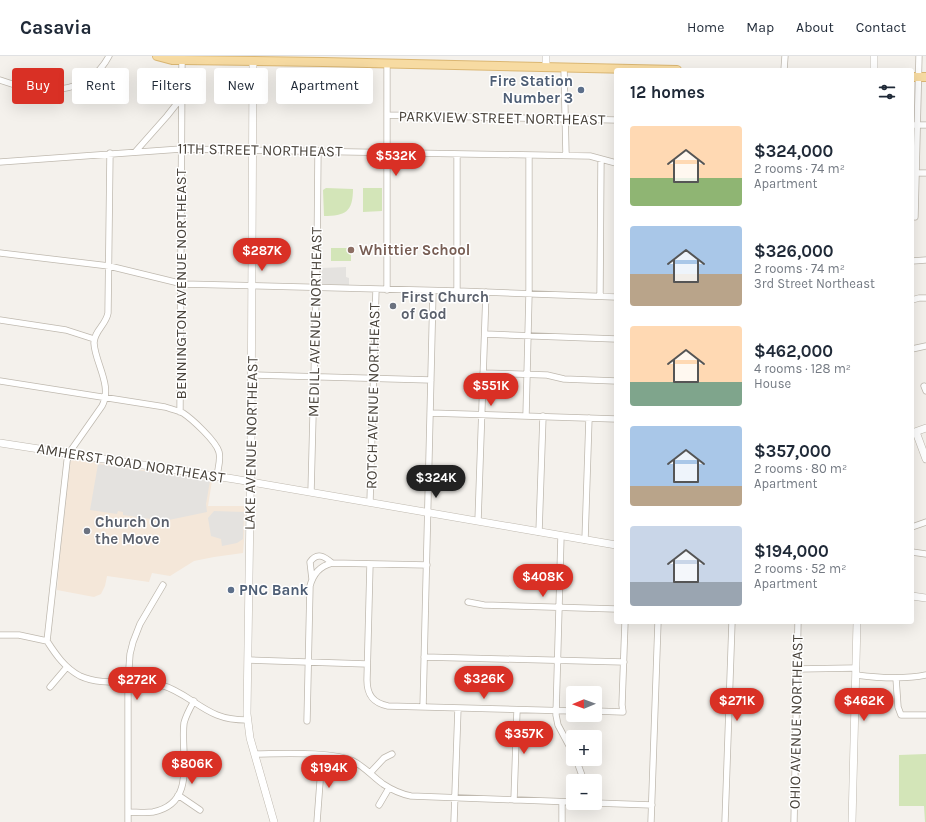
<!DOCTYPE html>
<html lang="en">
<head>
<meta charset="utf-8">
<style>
	:root { --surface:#fff; --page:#f2f2f3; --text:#1f2937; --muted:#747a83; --line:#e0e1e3; --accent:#d93025 }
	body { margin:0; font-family:Karla,sans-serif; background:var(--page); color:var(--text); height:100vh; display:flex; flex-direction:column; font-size:15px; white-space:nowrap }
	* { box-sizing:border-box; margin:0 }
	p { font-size:13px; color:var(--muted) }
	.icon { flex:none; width:22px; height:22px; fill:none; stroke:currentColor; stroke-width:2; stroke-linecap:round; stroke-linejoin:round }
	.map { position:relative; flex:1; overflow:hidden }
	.panel { position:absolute; left:614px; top:12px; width:300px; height:556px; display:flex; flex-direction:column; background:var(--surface); border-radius:4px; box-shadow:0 4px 16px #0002 }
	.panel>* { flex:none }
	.top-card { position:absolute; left:12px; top:12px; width:380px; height:36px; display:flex; gap:8px }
	.needle { width:26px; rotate:269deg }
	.buttons { position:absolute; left:566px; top:630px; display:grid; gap:8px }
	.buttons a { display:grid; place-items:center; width:36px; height:36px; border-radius:4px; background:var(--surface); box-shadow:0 4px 16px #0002; font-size:20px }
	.price { position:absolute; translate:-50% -34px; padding:0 9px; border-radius:14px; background:var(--accent); color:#fff; font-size:13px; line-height:26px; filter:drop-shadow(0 1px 2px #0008) }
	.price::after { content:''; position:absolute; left:50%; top:24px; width:12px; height:9px; margin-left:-6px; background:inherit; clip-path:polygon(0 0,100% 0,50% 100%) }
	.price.on { background:#222; color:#fff }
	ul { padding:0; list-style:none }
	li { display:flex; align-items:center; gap:12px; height:100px; padding:0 16px }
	li span { display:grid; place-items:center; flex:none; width:112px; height:80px; border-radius:4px; color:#555 }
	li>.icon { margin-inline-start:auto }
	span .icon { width:48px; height:48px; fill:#fffc; stroke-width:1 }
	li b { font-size:17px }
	h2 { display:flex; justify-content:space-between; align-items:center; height:48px; padding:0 16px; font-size:17px }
	.chip { padding:0 14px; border-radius:4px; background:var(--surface); box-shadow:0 4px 16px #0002; font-size:14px; line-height:36px }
	.chip.on { background:var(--accent); color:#fff }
	header { display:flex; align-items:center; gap:24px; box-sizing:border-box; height:56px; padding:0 20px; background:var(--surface); border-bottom:1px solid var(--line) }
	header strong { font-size:19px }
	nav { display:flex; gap:22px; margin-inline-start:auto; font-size:14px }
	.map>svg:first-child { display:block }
	.commercial { fill:#f4e7d9 }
	.green { fill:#d3e5b8 }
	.parking { fill:#e4e2df }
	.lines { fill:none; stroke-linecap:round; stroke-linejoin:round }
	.minor-casing { stroke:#bfb9af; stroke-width:7 }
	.tertiary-casing { stroke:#bfb9af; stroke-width:8 }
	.primary-casing { stroke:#dbb773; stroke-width:10 }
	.minor { stroke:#fff; stroke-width:5.5 }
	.tertiary { stroke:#fff; stroke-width:7 }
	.primary { stroke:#f7dba2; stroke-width:8 }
	.service-dot { fill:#5c6f8a; stroke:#fff; stroke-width:1.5 }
	.education-dot { fill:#8d6e63; stroke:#fff; stroke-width:1.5 }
	.worship-dot { fill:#6b7280; stroke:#fff; stroke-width:1.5 }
	.labels { text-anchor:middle; stroke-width:3; stroke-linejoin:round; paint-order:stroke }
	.service-label { font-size:15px; font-weight:bold; fill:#4e5e75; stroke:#fff; text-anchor:end }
	.street-label { font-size:15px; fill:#48423a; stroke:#fff }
	.education-label { font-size:15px; font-weight:bold; fill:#785e54; stroke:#fff; text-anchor:start }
	.worship-label { font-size:15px; font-weight:bold; fill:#5b616d; stroke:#fff; text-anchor:start }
</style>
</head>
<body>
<header>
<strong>Casavia</strong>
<nav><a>Home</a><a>Map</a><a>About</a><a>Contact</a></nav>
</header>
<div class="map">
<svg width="926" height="766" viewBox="0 0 926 766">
	<rect width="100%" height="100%" fill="#f4f1ec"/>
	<path class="commercial" d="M73,403L212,425L208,450H245L244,485L243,497L214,501L194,505L170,520L152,517L149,526L107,520L105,530L101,538L94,541L57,534L65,437L70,406Z"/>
	<path class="green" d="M326,132L353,133C353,156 345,160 324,160L323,134Z
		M363,132H382V155L363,156Z
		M331,192H351V205H331Z
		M926,698V766H925L924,750H899V699Z"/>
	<path class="parking" d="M346,211V221L349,222V229L322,228V212Z
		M98,408L210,425L206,448L207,456L164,465L123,459V456L118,455L117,458L90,454Z
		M214,455L244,456L243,483L237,487L222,490L221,483L211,480L208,462Z"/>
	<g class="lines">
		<defs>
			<path id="minor" d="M564,11L566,99
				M784,14L785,0
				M0,24C38,38 87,42 109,0
				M387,59L616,64
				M912,69H926
				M136,95L167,60L182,41
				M110,97L108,257C106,269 94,275 94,287C95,307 113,330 102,350L69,397L67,405L47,585C56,599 65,612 80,620C104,631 135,623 161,629C183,635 197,651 217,659C227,663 237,664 247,664
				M0,106L181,93L590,100L616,107
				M912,117H926
				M915,161L919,0
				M0,197L109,210L183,228L457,235L616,241
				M912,205L926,204
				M387,234V8
				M457,235V98
				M600,240L601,103
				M912,244L919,242H926
				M0,264L66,274L94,283
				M485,278L616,283
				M912,293L926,290
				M483,317L547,319L564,323L616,325
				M251,319L431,324
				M0,325L165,351C171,353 177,354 183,357C192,363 216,385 219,396C221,404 218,412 217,420
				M924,330L926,335
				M180,356L182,4
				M430,357L616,363
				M526,360L529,238V99
				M311,436L317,205L318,95
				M370,446L376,233
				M478,465L486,236
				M912,471L926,466
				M539,476L543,360
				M561,480L556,659L558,669L573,697
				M585,484L589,362
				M912,496L926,498
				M370,508L367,624C367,639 373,647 388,650L573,655
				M312,523L310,506C317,496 324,500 332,507L427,509
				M468,546L484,549L616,553
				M0,579H19L47,585
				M424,601L624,606
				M248,604L367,608
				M797,613L856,612
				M856,619C879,622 903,624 926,619
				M896,622L898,651L901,659H926
				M50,631L67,611
				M423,651L433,235
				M595,655L623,656L622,649L625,566
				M307,665L310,530C313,518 320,510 332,507
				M255,698C280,698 332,695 353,705C365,711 373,721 383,728C392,734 401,738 411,740L573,746
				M576,703L584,725
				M370,717L384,702L392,698
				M178,739L200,754
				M514,744L517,654
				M595,747L652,749
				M379,749L389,732
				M128,756C136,756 145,757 153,756C198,747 180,698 184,667C186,659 190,652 194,645
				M128,766V626L130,598L133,586L140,568L163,529
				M317,766L322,699
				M454,766L458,652
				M562,766V746
				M651,766L658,566
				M725,766L732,566
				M794,766L798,566"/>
			<path id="tertiary" d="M253,5L251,384L247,658L250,682L274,766
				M546,11V0
				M874,14V0
				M916,376L926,403
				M912,377L926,372
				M0,387L234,423L616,489
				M912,540L926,542
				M852,766L857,566"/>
			<path id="primary" d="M157,0L172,4H182L323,6L677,14
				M912,21H926"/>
		</defs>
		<use href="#minor" class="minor-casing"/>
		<use href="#tertiary" class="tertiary-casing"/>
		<use href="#primary" class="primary-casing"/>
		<use href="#minor" class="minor"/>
		<use href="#tertiary" class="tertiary"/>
		<use href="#primary" class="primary"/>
	</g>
	<g class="service-dot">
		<circle cx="581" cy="34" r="4"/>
		<circle cx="231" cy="534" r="4"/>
	</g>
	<circle class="education-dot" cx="351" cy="194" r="4"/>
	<g class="worship-dot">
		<circle cx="393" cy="250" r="4"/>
		<circle cx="87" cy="475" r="4"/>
	</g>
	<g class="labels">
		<g class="service-label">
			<text x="573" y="30">Fire Station<tspan x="573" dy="17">Number 3</tspan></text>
			<text x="239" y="539" text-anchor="start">PNC Bank</text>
		</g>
		<g class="street-label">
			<text transform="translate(502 62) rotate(1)" y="5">PARKVIEW STREET NORTHEAST</text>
			<text transform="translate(260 94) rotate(1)" y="5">11TH STREET NORTHEAST</text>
			<text transform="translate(181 228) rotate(-90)" y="5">BENNINGTON AVENUE NORTHEAST</text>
			<text transform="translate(315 266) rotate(-89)" y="5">MEDILL AVENUE NORTHEAST</text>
			<text transform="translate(373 340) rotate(-89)" y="5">ROTCH AVENUE NORTHEAST</text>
			<text transform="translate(251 387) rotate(-89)" y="5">LAKE AVENUE NORTHEAST</text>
			<text transform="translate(131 407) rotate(9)" y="5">AMHERST ROAD NORTHEAST</text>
			<text transform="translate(796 666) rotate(-89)" y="5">OHIO AVENUE NORTHEAST</text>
		</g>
		<g class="education-label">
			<text x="359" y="199">Whittier School</text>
		</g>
		<g class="worship-label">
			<text x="401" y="246">First Church<tspan x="401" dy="17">of God</tspan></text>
			<text x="95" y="471">Church On<tspan x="95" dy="17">the Move</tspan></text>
		</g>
	</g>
</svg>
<div class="buttons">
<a><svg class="needle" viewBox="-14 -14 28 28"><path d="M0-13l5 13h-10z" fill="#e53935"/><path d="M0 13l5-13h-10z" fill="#747a83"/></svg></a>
<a>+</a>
<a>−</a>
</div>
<b class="price" style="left:396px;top:121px">$532K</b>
<b class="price" style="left:262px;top:216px">$287K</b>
<b class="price" style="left:491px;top:351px">$551K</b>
<b class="price on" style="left:436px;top:443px">$324K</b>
<b class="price" style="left:543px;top:542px">$408K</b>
<b class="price" style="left:484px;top:644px">$326K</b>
<b class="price" style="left:137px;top:645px">$272K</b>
<b class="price" style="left:737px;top:666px">$271K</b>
<b class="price" style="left:864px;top:666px">$462K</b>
<b class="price" style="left:524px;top:699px">$357K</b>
<b class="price" style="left:192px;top:729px">$806K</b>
<b class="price" style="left:329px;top:733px">$194K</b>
<div class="top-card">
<a class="chip on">Buy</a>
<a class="chip">Rent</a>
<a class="chip">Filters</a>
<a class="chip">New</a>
<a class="chip">Apartment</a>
</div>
<section class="panel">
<h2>12 homes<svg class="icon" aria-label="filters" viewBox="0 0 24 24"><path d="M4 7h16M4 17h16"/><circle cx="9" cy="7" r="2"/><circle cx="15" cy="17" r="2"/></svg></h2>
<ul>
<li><span style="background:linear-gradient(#ffd9b3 65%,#8fb573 0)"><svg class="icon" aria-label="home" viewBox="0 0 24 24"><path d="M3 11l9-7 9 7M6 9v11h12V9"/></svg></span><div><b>$324,000</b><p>2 rooms · 74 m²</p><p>Apartment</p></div></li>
<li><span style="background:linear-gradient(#a9c7e8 60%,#b9a48a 0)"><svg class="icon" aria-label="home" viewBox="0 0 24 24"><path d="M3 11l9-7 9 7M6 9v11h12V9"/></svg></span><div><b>$326,000</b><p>2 rooms · 74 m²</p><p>3rd Street Northeast</p></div></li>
<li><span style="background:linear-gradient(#ffd9b3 70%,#7fa58c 0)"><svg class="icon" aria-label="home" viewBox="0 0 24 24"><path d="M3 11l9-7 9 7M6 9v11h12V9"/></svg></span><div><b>$462,000</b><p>4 rooms · 128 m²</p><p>House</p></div></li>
<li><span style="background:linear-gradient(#a9c7e8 75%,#b9a48a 0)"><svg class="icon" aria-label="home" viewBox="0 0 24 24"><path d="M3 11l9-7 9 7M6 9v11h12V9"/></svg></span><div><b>$357,000</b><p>2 rooms · 80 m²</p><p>Apartment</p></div></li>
<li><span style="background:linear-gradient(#c9d6e8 70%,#9aa5b1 0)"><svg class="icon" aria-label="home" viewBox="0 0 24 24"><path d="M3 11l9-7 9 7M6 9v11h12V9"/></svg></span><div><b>$194,000</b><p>2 rooms · 52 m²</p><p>Apartment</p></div></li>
</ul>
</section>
</div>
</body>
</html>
